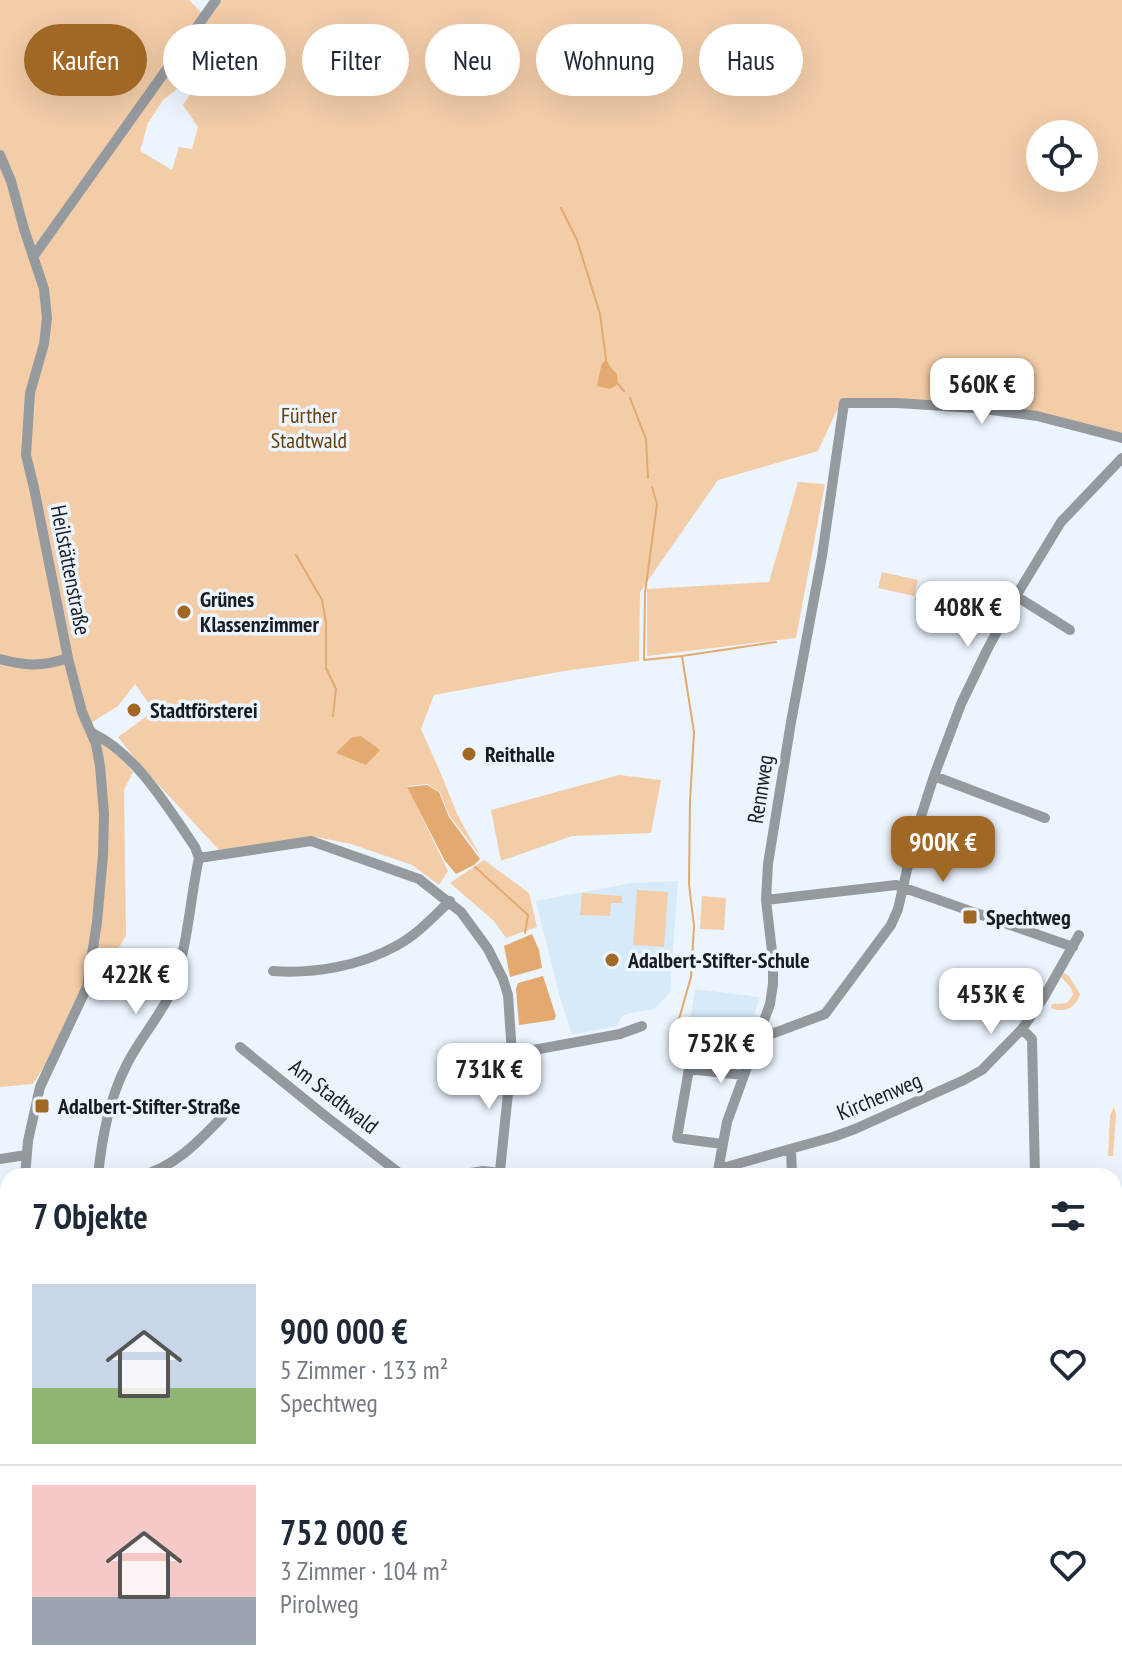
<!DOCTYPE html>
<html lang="de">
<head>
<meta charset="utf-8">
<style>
	:root { --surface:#fff; --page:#f2f2f3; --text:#1f2937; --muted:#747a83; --line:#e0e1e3; --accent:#a16825 }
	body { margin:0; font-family:"PT Sans Narrow",sans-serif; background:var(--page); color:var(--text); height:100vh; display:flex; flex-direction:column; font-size:30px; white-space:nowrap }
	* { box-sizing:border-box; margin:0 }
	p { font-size:26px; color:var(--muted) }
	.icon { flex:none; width:44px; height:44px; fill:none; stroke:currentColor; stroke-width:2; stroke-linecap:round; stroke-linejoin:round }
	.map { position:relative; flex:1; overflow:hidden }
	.side { position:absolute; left:0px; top:1168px; width:1122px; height:512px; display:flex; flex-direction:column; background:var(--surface); border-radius:24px 24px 0 0; box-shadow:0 8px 32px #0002 }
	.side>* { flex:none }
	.guide { position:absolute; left:24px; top:24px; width:1074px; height:72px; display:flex; gap:16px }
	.fabs { position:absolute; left:1026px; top:120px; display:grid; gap:16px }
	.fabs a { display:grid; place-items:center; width:72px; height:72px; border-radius:50%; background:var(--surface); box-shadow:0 8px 32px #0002; font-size:40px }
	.price { position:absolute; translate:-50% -68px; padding:0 18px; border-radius:16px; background:#fff; color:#222; font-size:26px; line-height:52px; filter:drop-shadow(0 2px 4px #0008) }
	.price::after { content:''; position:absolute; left:50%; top:48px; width:24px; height:18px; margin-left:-12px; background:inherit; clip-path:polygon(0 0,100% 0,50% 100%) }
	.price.active { background:var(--accent); color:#fff }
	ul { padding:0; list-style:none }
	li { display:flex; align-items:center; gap:24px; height:200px; padding:0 32px }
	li+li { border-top:2px solid var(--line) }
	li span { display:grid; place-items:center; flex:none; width:224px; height:160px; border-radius:0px; color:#555 }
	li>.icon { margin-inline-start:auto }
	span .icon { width:96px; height:96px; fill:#fffc; stroke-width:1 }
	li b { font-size:34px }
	h2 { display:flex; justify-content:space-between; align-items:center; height:96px; padding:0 32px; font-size:34px }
	.tag { padding:0 28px; border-radius:36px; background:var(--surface); box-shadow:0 8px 32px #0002; font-size:28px; line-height:72px }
	.tag.active { background:var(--accent); color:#fff }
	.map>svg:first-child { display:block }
	.built { fill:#d7eafa }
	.green { fill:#f3cda8; fill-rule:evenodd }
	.water { fill:#e3a96e }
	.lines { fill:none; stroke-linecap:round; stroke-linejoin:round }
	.stream { stroke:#e3a96e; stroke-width:2 }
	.minor { stroke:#959a9f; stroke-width:10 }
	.highway { stroke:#2f3942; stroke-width:16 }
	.poi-dot { fill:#a16825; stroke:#ecf5fe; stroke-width:3 }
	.labels { text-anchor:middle; stroke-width:7; stroke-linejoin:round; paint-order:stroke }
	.park-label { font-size:22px; fill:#633d0e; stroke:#ecf5fe }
	.street-label { font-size:22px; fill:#181c20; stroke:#ecf5fe }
	.poi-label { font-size:22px; font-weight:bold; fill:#181c20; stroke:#ecf5fe; text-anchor:start }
</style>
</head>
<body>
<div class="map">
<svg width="1122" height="1680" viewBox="0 0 1122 1680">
	<rect width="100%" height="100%" fill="#ecf5fe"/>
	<path class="built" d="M678,881L670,992L655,1009L626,1014L621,1018L617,1026L572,1035L559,994L536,901L631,883Z
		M695,989L760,997L754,1015L760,1017L756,1027L730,1024L728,1027L724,1025L720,1032L689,1028Z
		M0,1346L8,1361V1422H0Z"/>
	<path class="green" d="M0,0H189L208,19L222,0H1122V436L1026,412L896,399L837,410L818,451L718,480L640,592L639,661L564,671L434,695L421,729L441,774L458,816L481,857L449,815L440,792L427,784L407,786L448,871L439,885L412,865L351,844L311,836L220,851L141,766L118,737L154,711L135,684L118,706L91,723L133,772L124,790L126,936L33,1084L0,1087ZM192,71L201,78L183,105L198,127L192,149L179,147L172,170L140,151L148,123L163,100L176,90ZM1040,134H1084V178H1040Z
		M798,482L825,484L796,638L647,656V589L769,582Z
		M882,572L918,580L914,596L878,588Z
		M619,775L661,780L651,833L572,836L501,861L491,810Z
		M484,860L529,893L537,927L506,938L494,921L450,883Z
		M637,890L668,892L664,947L633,945Z
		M582,893L622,896V903H611L610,916L580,915Z
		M702,896L726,898L724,930L700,929Z
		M1064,973L1069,976L1080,994C1076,1007 1065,1014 1051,1008L1052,1004C1063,1003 1068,1006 1073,994L1071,988L1061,977Z
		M1114,1106L1116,1115L1113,1156H1108L1110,1116Z
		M0,1631L8,1644V1672H64L68,1680H0Z"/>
	<path class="water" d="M606,359L611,368L617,374L618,384L610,389L597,386L601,366Z
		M361,736L380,750L366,765L336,753L351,738Z
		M427,785L439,792L449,817L480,859L474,865L456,874L445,861L407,787Z
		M532,934L539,950L542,968L510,977L504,946Z
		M543,976L556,1016L554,1020L519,1025L516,989L518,983Z
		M1122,1511V1562L1114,1566V1515Z
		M829,1672H917L904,1680H816Z"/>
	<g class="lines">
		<path class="stream" d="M561,208L577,240L600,314L606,359
			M618,384L624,391
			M630,398L646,439L648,478
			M652,487L657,504L645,593L644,660L682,656L694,732L690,802L689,884L694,926L691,977L677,1026
			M296,555L322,600L326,622V668L336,689L333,716
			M682,656L776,642
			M475,867L528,915L525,933"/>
		<path class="minor" d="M0,155L11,181L24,229L44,289L47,318L44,344L30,393L26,455L34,488L68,658L82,712L96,744L100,766L104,814L103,855L97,922L87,987L40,1087L28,1141L25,1176
			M33,257L216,0
			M1016,596L1070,630
			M0,659C27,666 41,667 68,658
			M92,733C136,753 168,808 195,847L199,858C189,903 188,953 169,996C157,1020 139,1040 127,1064C109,1099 102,1137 98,1176
			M934,776L1045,818
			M199,858L311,841L419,879L461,912L488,949L503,979L508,995L512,1054L500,1171
			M766,900L896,885L1073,947
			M273,971C314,974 360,966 396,946C417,935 433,917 450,901
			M1022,1029L1032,1039L1035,1176
			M758,1039L825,1014L891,925L898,909L915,835L934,776L961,704L987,650L1016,596L1061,522L1122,458
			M240,1047L324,1115L403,1176
			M512,1054L620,1034L642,1026
			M722,1144L677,1138L689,1069L743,1075
			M791,1149L792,1176
			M0,1159L26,1155
			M719,1169L833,1137L855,1129L964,1080L982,1070L1022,1029L1044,997L1079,935
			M139,1176C173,1169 200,1140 223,1116
			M452,1176L483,1171L532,1176
			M717,1176L727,1122L770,1004L773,984V960L766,900L768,864L791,722L822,556L844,403H897L976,408L1037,416L1122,438
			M0,1235L8,1233
			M0,1282L1,1288L8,1293
			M0,1341L8,1355
			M0,1426L8,1434
			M233,1672L235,1680
			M738,1680L748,1672"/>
		<path class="highway" d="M1114,1591L1122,1586
			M1114,1620L1122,1615
			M1114,1634L1122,1629
			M1114,1651L1122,1647
			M958,1680L972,1672
			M998,1680L1015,1672
			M1024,1680L1042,1672
			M1053,1680L1070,1672"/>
	</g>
	<g class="poi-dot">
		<circle cx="184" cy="612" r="8"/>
		<circle cx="134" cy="710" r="8"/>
		<circle cx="469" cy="754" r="8"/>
		<rect x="962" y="909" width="16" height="16" rx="4"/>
		<circle cx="612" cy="960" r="8"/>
		<rect x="34" y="1098" width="16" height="16" rx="4"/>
	</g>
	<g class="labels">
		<g class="park-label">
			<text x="309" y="423">Fürther<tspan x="309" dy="25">Stadtwald</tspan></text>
		</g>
		<g class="street-label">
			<text transform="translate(71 570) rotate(79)" y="8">Heilstättenstraße</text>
			<text transform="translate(760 789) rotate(-81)" y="8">Rennweg</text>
			<text transform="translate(334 1096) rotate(38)" y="8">Am Stadtwald</text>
			<text transform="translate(879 1096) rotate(-23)" y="8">Kirchenweg</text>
		</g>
		<g class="poi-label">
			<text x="200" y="607">Grünes<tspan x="200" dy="25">Klassenzimmer</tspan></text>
			<text x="150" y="718">Stadtförsterei</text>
			<text x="485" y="762">Reithalle</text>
			<text x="986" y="925">Spechtweg</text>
			<text x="628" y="968">Adalbert-Stifter-Schule</text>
			<text x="58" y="1114">Adalbert-Stifter-Straße</text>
		</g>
	</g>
</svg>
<div class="fabs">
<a><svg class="icon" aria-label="locate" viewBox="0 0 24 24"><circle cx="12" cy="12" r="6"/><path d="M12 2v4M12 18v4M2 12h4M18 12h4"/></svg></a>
</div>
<b class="price" style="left:982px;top:426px">560K €</b>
<b class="price" style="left:968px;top:649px">408K €</b>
<b class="price active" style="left:943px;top:884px">900K €</b>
<b class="price" style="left:136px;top:1016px">422K €</b>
<b class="price" style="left:991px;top:1036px">453K €</b>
<b class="price" style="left:721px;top:1085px">752K €</b>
<b class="price" style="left:489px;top:1111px">731K €</b>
<div class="guide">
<a class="tag active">Kaufen</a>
<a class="tag">Mieten</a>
<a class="tag">Filter</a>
<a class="tag">Neu</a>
<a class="tag">Wohnung</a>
<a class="tag">Haus</a>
</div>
<section class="side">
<h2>7 Objekte<svg class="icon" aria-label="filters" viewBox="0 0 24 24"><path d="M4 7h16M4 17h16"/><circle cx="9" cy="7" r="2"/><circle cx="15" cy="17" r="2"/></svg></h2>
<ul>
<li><span style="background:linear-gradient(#c9d6e8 65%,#8fb573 0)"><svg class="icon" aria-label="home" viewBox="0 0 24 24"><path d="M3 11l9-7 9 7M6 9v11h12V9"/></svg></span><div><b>900 000 €</b><p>5 Zimmer · 133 m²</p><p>Spechtweg</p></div><svg class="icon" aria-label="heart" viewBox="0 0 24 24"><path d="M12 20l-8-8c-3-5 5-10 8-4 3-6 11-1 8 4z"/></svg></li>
<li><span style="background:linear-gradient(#f6c9c9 70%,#9aa5b1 0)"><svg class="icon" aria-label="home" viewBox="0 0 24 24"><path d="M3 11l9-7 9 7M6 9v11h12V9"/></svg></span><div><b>752 000 €</b><p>3 Zimmer · 104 m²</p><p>Pirolweg</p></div><svg class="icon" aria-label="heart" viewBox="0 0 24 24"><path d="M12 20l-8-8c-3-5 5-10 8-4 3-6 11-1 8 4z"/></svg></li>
</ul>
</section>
</div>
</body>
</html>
